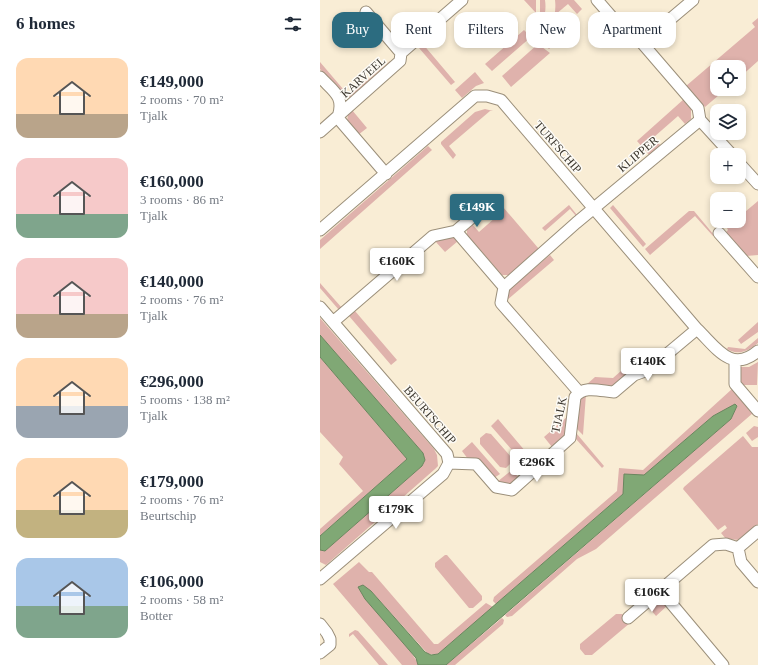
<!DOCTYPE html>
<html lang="en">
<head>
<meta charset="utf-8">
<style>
	:root { --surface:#fff; --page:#f2f2f3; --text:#1f2937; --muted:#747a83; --accent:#2c6c80 }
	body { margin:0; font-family:"Times New Roman",serif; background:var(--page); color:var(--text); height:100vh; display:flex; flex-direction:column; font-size:15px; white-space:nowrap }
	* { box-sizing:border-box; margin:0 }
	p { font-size:13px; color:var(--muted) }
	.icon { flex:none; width:22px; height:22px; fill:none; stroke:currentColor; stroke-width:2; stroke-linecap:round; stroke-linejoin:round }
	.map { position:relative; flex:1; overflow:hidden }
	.drawer { display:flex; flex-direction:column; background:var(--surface); width:320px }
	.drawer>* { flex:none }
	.hud { position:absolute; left:12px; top:12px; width:366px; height:36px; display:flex; gap:8px }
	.tools { position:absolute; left:390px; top:60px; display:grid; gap:8px }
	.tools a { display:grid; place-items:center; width:36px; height:36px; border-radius:8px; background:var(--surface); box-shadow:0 2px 6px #0003; font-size:20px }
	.price { position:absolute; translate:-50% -34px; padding:0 9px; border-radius:4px; background:#fff; color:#222; font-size:13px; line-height:26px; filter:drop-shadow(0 1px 2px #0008) }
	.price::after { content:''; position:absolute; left:50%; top:24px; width:12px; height:9px; margin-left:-6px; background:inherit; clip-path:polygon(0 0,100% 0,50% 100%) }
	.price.selected { background:var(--accent); color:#fff }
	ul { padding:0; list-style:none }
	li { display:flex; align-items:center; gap:12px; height:100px; padding:0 16px }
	li span { display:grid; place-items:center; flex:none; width:112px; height:80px; border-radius:12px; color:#555 }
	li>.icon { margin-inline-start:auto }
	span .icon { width:48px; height:48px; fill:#fffc; stroke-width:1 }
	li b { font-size:17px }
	h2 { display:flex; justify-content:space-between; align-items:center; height:48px; padding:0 16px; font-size:17px }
	.tag { padding:0 14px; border-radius:12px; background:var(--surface); box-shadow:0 2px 6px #0003; font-size:14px; line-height:36px }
	.tag.selected { background:var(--accent); color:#fff }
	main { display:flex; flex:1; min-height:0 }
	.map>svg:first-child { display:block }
	.green { fill:#dfb2ac }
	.water { fill:#80a875; stroke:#6b865f }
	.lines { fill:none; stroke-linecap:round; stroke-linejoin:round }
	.minor-casing { stroke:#9b8f7a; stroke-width:13 }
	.minor { stroke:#fff; stroke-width:11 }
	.labels { text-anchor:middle; stroke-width:3; stroke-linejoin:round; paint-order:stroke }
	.street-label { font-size:12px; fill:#3b362d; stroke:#fdfbf6 }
</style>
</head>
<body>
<main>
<section class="drawer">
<h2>6 homes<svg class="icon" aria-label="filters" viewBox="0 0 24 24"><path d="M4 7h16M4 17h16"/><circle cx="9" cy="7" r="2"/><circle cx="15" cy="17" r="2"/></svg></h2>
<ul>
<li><span style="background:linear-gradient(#ffd9b3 70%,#b9a48a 0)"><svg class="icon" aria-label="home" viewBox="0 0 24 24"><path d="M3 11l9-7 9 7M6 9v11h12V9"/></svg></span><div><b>€149,000</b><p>2 rooms · 70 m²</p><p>Tjalk</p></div></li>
<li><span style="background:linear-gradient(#f6c9c9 70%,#7fa58c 0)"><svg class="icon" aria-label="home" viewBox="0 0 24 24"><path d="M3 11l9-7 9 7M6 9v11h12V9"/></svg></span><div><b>€160,000</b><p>3 rooms · 86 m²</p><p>Tjalk</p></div></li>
<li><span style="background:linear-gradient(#f6c9c9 70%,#b9a48a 0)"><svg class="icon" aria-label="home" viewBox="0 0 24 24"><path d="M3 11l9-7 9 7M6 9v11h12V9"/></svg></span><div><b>€140,000</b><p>2 rooms · 76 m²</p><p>Tjalk</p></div></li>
<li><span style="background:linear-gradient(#ffd9b3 60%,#9aa5b1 0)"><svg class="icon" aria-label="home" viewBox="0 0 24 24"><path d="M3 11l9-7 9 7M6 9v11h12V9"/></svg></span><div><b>€296,000</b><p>5 rooms · 138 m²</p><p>Tjalk</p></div></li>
<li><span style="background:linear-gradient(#ffd9b3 65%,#c2b280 0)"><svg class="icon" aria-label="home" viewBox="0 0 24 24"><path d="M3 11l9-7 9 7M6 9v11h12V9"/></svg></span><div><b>€179,000</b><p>2 rooms · 76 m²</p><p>Beurtschip</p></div></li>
<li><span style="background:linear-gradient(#a9c7e8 60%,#7fa58c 0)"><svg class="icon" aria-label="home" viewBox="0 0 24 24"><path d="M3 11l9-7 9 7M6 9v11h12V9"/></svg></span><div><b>€106,000</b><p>2 rooms · 58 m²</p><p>Botter</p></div></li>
</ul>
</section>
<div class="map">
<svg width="438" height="665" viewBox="0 0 438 665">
	<rect width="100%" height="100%" fill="#f9edd5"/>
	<path class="green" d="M204,0H216V13Z
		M220,0H225C227,13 223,25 214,34L208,27L220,13Z
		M235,0H254L262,9L257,14L248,4L236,14L241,21L235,27L243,37L229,49L221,42C231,31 237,15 235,0Z
		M438,18V61L419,78V67H397V89H406L385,107L366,86L435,27L432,23Z
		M204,30L211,37L172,71L165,64Z
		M102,43L135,82L131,85L99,48Z
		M218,44L230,53L191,87L182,76Z
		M70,61L72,63L33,97H24L0,69V62L29,96Z
		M155,72L164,83L156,86L142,98L135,90Z
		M364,99L371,108V119L365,124L358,116L334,137L340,145L329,155L317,141Z
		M165,109L173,111H170L129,146L136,155L133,159L121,144V142L155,112Z
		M32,110L47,128L38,135L27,122L28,114Z
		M108,146L112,150L0,249V240Z
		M438,201V255L426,256L405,233L408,230L407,228L415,221H419V217Z
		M249,205L257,215L256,216L250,209L225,231L222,228Z
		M293,205L326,244L323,247L290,208Z
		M183,207L219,249L189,275H182L147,235V228L152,224L159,232L176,217L171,211L173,209L179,210Z
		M369,211H374L394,235L393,236L375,216L330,255L325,249Z
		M133,237L138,241L125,252L115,241Z
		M230,255L234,260L186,301L185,293Z
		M0,283L22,308L19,310L0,288Z
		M35,311L77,360L71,365L29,316Z
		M0,318L114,449L117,455L118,466L115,469L6,565L0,562V550L5,551L102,466L105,460L103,453L0,335Z
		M438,322V332L421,344L418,340Z
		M438,338V343C428,351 419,356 407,349L408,347L425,349Z
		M0,357L87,459L0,536V529L43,491L19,464L23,457L0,432Z
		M317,357L323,362V369L293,387L266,385L275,377L293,378Z
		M438,362L437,385H423L419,380V367H429Z
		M412,389L433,413L276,549L257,559L192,616L187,617L185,615L411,419L417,406L393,416L176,604L173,601L174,597L297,491L299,468L323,470Z
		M266,394L263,435L257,429L259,400Z
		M248,416L246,435L232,447L224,437Z
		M178,419L206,452L199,458L171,426Z
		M434,426L438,427V437L432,441L426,433Z
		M166,433L171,434L191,457V463L186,468L180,467L160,444V438Z
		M257,434L284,466L282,468L256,439Z
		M423,436L432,447H438V524L420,540L406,539L401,533L407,528L405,525L398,530L363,489L364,487Z
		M152,442L180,474L174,478L148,459L142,451Z
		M192,470L198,477L188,485L177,482Z
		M125,555H127L162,596V600L153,608H149L115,567V563Z
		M39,562L49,572H52L114,644H118L166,603L173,607L118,654H108L51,591L98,663V665H82L13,584Z
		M341,600L348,605L336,616L330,609Z
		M296,614H302L310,623L272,655H265L260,649V644Z
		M182,618L184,620L183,624L135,665H126Z
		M35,630L38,631L68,665H59L33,634L29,637V634Z"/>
	<path class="water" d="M0,335L103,453L105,460L102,466L5,551L0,550V536L87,459L0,357Z
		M415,404L417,406L411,419L126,665H98L96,658L45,599L38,587L43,585L51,591L105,652L111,655L118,654L303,494L304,474L324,475L393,416Z"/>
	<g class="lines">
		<defs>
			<path id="minor" d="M277,0L304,31L314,36L322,43L378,108L380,120L412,155
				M46,12L81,53
				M322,43L373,0
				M0,77C13,91 25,96 18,117
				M17,117L66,174
				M0,132L80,61L81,53L142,0
				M419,163L438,184
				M0,230L155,96H167L181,100L377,329C396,347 411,374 438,351
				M136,231L184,287
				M399,233L438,277
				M0,307L127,454L129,463L123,474L0,579
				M13,322L113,236L136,231L163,208
				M415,361V384L438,411
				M259,392L181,303L184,287L256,223L380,120
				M129,463L156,464L176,487L192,490L250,438L255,397C264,385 280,391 294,392L314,375L328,370L377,329
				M418,548L421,562L438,582
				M418,548L438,531
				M340,590L403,665
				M308,618L393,545L406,544L418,548
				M0,624L7,633L10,639V645L0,653"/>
		</defs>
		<use href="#minor" class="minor-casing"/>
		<use href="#minor" class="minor"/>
	</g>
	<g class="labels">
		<g class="street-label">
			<text transform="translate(43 77) rotate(-42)" y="4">KARVEEL</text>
			<text transform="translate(238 147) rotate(49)" y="4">TURFSCHIP</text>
			<text transform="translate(318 154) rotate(-40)" y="4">KLIPPER</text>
			<text transform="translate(110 415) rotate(49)" y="4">BEURTSCHIP</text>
			<text transform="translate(239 415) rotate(-78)" y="4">TJALK</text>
		</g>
	</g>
</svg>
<div class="tools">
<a><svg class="icon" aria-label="locate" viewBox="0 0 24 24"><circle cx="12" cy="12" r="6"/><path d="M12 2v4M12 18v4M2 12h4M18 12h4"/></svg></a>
<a><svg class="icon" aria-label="layers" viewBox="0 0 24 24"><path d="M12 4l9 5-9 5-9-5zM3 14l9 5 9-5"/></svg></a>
<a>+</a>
<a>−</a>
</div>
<b class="price selected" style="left:157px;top:228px">€149K</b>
<b class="price" style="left:77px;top:282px">€160K</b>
<b class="price" style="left:328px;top:382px">€140K</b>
<b class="price" style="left:217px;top:483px">€296K</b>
<b class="price" style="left:76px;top:530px">€179K</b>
<b class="price" style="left:332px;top:613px">€106K</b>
<div class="hud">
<a class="tag selected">Buy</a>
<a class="tag">Rent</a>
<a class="tag">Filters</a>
<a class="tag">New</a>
<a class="tag">Apartment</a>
</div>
</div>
</main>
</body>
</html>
